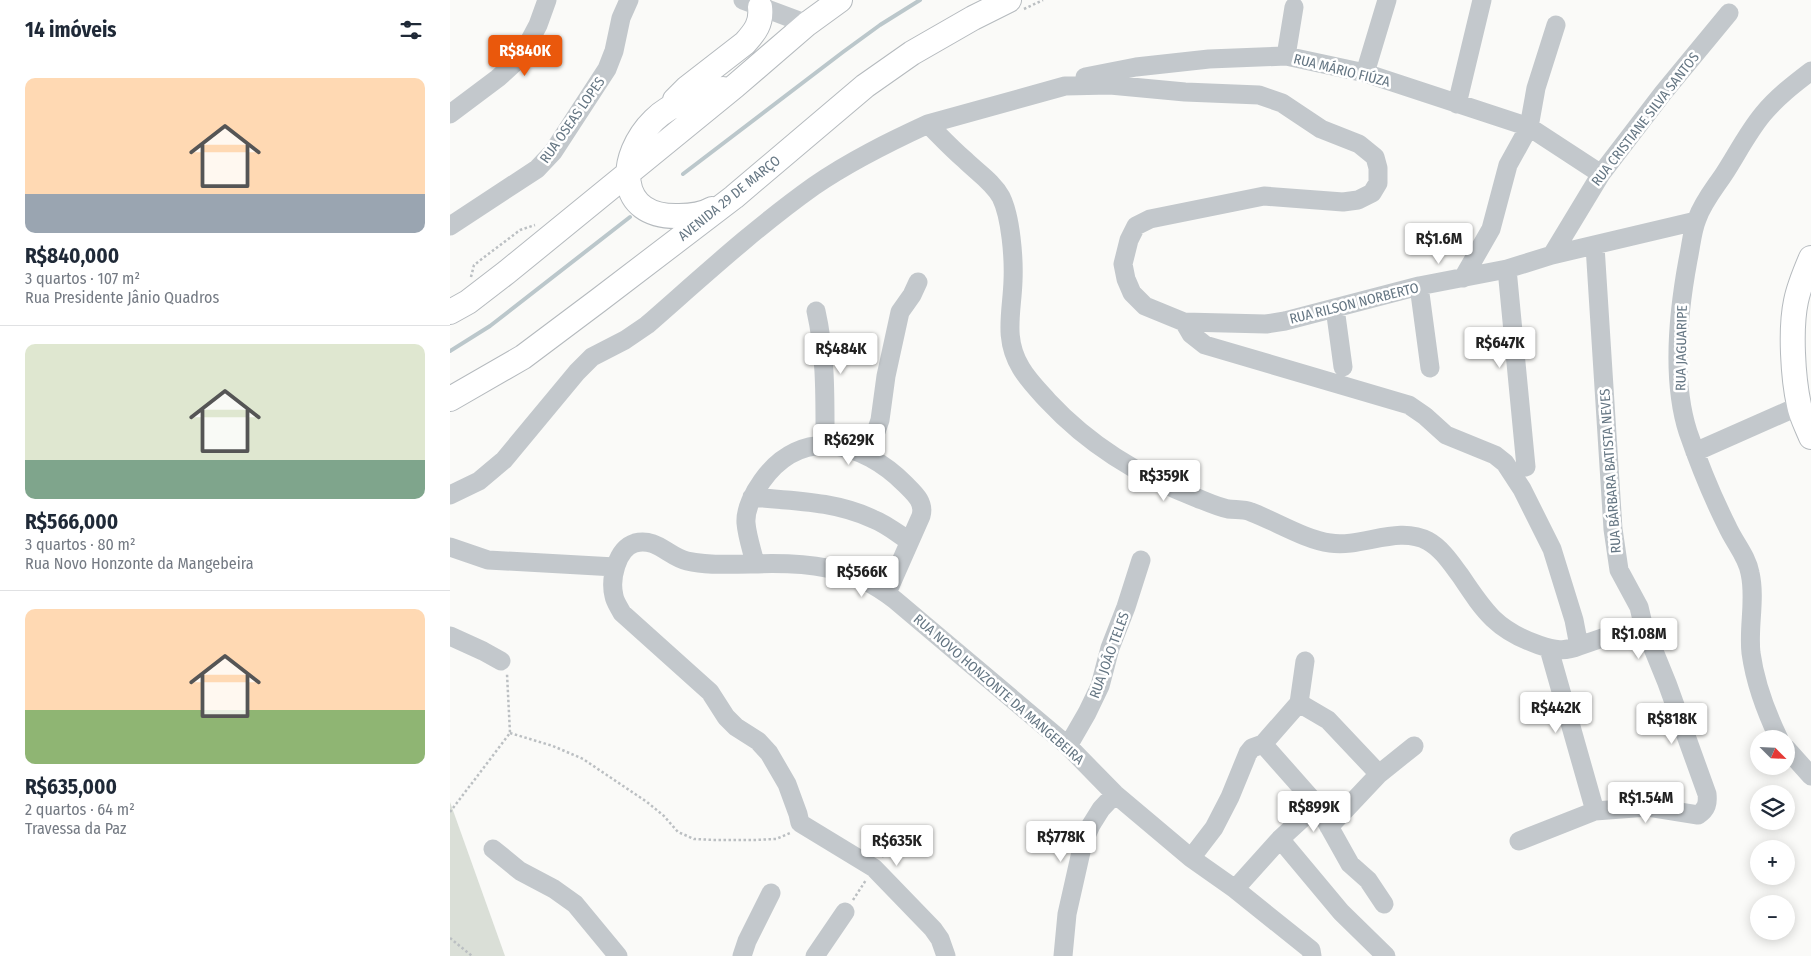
<!DOCTYPE html>
<html lang="pt">
<head>
<meta charset="utf-8">
<style>
	:root { --surface:#fff; --page:#f2f2f3; --text:#1f2937; --muted:#747a83; --line:#e0e1e3; --accent:#ea580c }
	body { margin:0; font-family:"Fira Sans Condensed",sans-serif; background:var(--page); color:var(--text); height:100vh; display:flex; flex-direction:column; font-size:19px; white-space:nowrap }
	* { box-sizing:border-box; margin:0 }
	p { font-size:16px; color:var(--muted) }
	.icon { flex:none; width:28px; height:28px; fill:none; stroke:currentColor; stroke-width:2; stroke-linecap:round; stroke-linejoin:round }
	.map { position:relative; flex:1; overflow:hidden }
	.panel { display:flex; flex-direction:column; background:var(--surface); width:450px }
	.panel>* { flex:none }
	.needle { width:32px; rotate:114deg }
	.tools { position:absolute; left:1300px; top:730px; display:grid; gap:10px }
	.tools a { display:grid; place-items:center; width:45px; height:45px; border-radius:50%; background:var(--surface); box-shadow:0 2px 12px #0003; font-size:25px }
	.price { position:absolute; translate:-50% -42px; padding:0 11px; border-radius:5px; background:#fff; color:#222; font-size:16px; line-height:32px; filter:drop-shadow(0 1px 2px #0008) }
	.price::after { content:''; position:absolute; left:50%; top:30px; width:15px; height:11px; margin-left:-8px; background:inherit; clip-path:polygon(0 0,100% 0,50% 100%) }
	.price.on { background:var(--accent); color:#fff }
	ul { padding:0; list-style:none }
	li { display:grid; align-content:center; gap:10px; height:265px; padding:0 25px }
	li+li { border-top:1px solid var(--line) }
	li span { display:grid; place-items:center; height:155px; border-radius:10px; color:#555 }
	li>.icon { margin-inline-start:auto }
	span .icon { width:90px; height:90px; fill:#fffc; stroke-width:1 }
	li b { font-size:21px }
	h2 { display:flex; justify-content:space-between; align-items:center; height:60px; padding:0 25px; font-size:21px }
	main { display:flex; flex:1; min-height:0 }
	.map>svg:first-child { display:block }
	.green { fill:#dadfd7 }
	.lines { fill:none; stroke-linecap:round; stroke-linejoin:round }
	.stream { stroke:#bbc7cb; stroke-width:4 }
	.major-casing { stroke:#b5babe; stroke-width:26 }
	.path { stroke:#bbbfc2; stroke-width:2.5; stroke-dasharray:2.5 2.5; stroke-linecap:butt }
	.minor { stroke:#c3c8cc; stroke-width:19 }
	.major { stroke:#fff; stroke-width:24 }
	.labels { text-anchor:middle; stroke-width:5; stroke-linejoin:round; paint-order:stroke }
	.street-label { font-size:14px; fill:#657683; stroke:#fff }
</style>
</head>
<body>
<main>
<section class="panel">
<h2>14 imóveis<svg class="icon" aria-label="filters" viewBox="0 0 24 24"><path d="M4 7h16M4 17h16"/><circle cx="9" cy="7" r="2"/><circle cx="15" cy="17" r="2"/></svg></h2>
<ul>
<li><span style="background:linear-gradient(#ffd9b3 75%,#9aa5b1 0)"><svg class="icon" aria-label="home" viewBox="0 0 24 24"><path d="M3 11l9-7 9 7M6 9v11h12V9"/></svg></span><div><b>R$840,000</b><p>3 quartos · 107 m²</p><p>Rua Presidente Jânio Quadros</p></div></li>
<li><span style="background:linear-gradient(#dfe7d0 75%,#7fa58c 0)"><svg class="icon" aria-label="home" viewBox="0 0 24 24"><path d="M3 11l9-7 9 7M6 9v11h12V9"/></svg></span><div><b>R$566,000</b><p>3 quartos · 80 m²</p><p>Rua Novo Honzonte da Mangebeira</p></div></li>
<li><span style="background:linear-gradient(#ffd9b3 65%,#8fb573 0)"><svg class="icon" aria-label="home" viewBox="0 0 24 24"><path d="M3 11l9-7 9 7M6 9v11h12V9"/></svg></span><div><b>R$635,000</b><p>2 quartos · 64 m²</p><p>Travessa da Paz</p></div></li>
</ul>
</section>
<div class="map">
<svg width="1361" height="956" viewBox="0 0 1361 956">
	<rect width="100%" height="100%" fill="#fafaf8"/>
	<path class="green" d="M0,802L55,956H0Z"/>
	<g class="lines">
		<path class="stream" d="M233,174L393,52L430,25L470,0
			M0,351L40,326L180,217"/>
		<defs>
			<path id="major" d="M225,100L237,88L295,43C305,32 312,23 310,7
				M262,209C252,215 241,216 229,216C164,218 168,155 204,120C222,102 249,95 273,89
				M1361,258C1355,272 1349,286 1346,301C1340,329 1343,378 1349,405C1351,416 1357,427 1361,437
				M0,312L18,302L57,272L285,86L357,24L390,0
				M0,399L73,357L149,300L284,197L415,86L462,53L523,18L559,0"/>
		</defs>
		<use href="#major" class="major-casing"/>
		<path class="path" d="M574,9L593,0
			M21,277L24,265L70,230L85,225
			M60,733L103,746L133,759L197,802L214,816L228,832L235,835L244,839L264,840H304L326,839L340,833
			M0,812L60,733L57,674
			M432,857L448,836
			M403,900L416,880
			M0,938L22,956"/>
		<path class="minor" d="M293,0L357,24
			M836,56L844,7
			M915,73L937,0
			M635,77L686,67L759,59L836,56L915,73L1079,127L1151,174
			M1007,104L1032,0
			M0,114L48,78L71,57L88,25L97,0
			M0,226L87,169L103,152L157,69L164,51L171,18L179,0
			M1102,255L1151,174L1213,93L1279,13
			M1057,269L1076,467
			M1013,278L1041,229L1058,165L1079,127L1086,88L1106,25
			M969,286L980,368
			M885,308L893,367
			M366,311C376,355 375,399 375,444
			M734,322L816,324L835,321L969,286L1057,269L1102,255L1246,221
			M1245,452L1349,406
			M418,455L430,420L436,376L450,312L462,295L468,282
			M0,495L29,481L54,460L127,372L142,357L175,340L197,325C252,277 305,228 364,186C400,161 439,142 478,124C490,136 502,149 515,160C527,172 543,182 551,197C561,217 564,259 563,281C562,312 553,339 571,368C578,380 589,391 598,401C640,446 689,476 747,498C757,502 768,507 778,509C786,510 794,509 801,512C825,521 856,540 880,543C912,548 948,525 978,541C991,548 1001,563 1010,575C1034,611 1046,630 1089,645C1104,650 1115,652 1129,646L1124,620L1102,549L1072,489L1055,463L1045,455L996,435L975,416L959,405L755,345L741,334L734,322L695,306L682,293L676,279L673,264L679,240L686,226L700,219L814,196L893,202L908,200L922,193L928,183V168L925,157L909,144L871,129L832,103L809,95L735,92L660,85L615,86L478,124
			M302,497C343,501 385,501 423,519C436,524 447,533 459,541
			M0,547L38,560L165,567
			M305,563C302,550 297,536 296,523C295,509 304,492 312,481C352,425 413,442 455,484C464,493 475,502 471,516L437,593
			M0,636L33,651L51,661
			M1129,646L1193,624L1189,607L1169,570L1163,529L1145,246
			M1099,649L1145,811
			M849,703L878,720L929,774
			M1329,739C1316,712 1305,682 1301,653C1298,627 1306,599 1300,573C1297,556 1284,542 1277,526C1262,496 1249,464 1238,432C1221,379 1228,314 1238,260C1241,246 1242,231 1247,219C1253,202 1264,189 1274,174C1287,154 1298,132 1313,114C1327,97 1344,84 1361,71
			M813,744L867,805L900,864L918,880L934,904
			M618,746L637,713L650,686L660,648L676,607L691,560
			M1336,748L1361,776
			M879,827L929,774L964,746
			M830,839L891,912L936,956
			M1069,841L1145,811L1198,807L1248,815C1257,809 1258,803 1257,794L1217,683L1193,624
			M43,849L70,871L104,889L125,904L168,956
			M741,858L764,828L780,797L798,753L802,748L813,744L849,703L855,661
			M785,889L830,839L867,805
			M292,956L297,941L321,893
			M365,956L395,912
			M496,956L490,939L483,929L424,868L350,823L348,814L337,784L319,753L308,741L286,727L276,717L260,692L172,613C169,607 165,602 164,596C160,580 166,549 185,543C206,537 219,557 237,561C258,566 281,564 301,564C355,562 402,565 445,600L618,746L665,794L741,858L785,889L861,950L862,956
			M613,956L617,914L633,843L641,825L651,809L665,794"/>
		<use href="#major" class="major"/>
	</g>
	<g class="labels">
		<g class="street-label">
			<text transform="translate(892 70) rotate(14)" y="5">RUA MÁRIO FIÚZA</text>
			<text transform="translate(1195 119) rotate(-52)" y="5">RUA CRISTIANE SILVA SANTOS</text>
			<text transform="translate(122 120) rotate(-55)" y="5">RUA OSEAS LOPES</text>
			<text transform="translate(279 198) rotate(-39)" y="5">AVENIDA 29 DE MARÇO</text>
			<text transform="translate(904 303) rotate(-14)" y="5">RUA RILSON NORBERTO</text>
			<text transform="translate(1231 348) rotate(-89)" y="5">RUA JAGUARIPE</text>
			<text transform="translate(1160 471) rotate(-94)" y="5">RUA BÁRBARA BATISTA NEVES</text>
			<text transform="translate(659 655) rotate(-70)" y="5">RUA JOÃO TELES</text>
			<text transform="translate(549 689) rotate(41)" y="5">RUA NOVO HONZONTE DA MANGEBEIRA</text>
		</g>
	</g>
</svg>
<div class="tools">
<a><svg class="needle" viewBox="-14 -14 28 28"><path d="M0-13l5 13h-10z" fill="#e53935"/><path d="M0 13l5-13h-10z" fill="#747a83"/></svg></a>
<a><svg class="icon" aria-label="layers" viewBox="0 0 24 24"><path d="M12 4l9 5-9 5-9-5zM3 14l9 5 9-5"/></svg></a>
<a>+</a>
<a>−</a>
</div>
<b class="price on" style="left:75px;top:77px">R$840K</b>
<b class="price" style="left:989px;top:265px">R$1.6M</b>
<b class="price" style="left:1050px;top:369px">R$647K</b>
<b class="price" style="left:391px;top:375px">R$484K</b>
<b class="price" style="left:399px;top:466px">R$629K</b>
<b class="price" style="left:714px;top:502px">R$359K</b>
<b class="price" style="left:412px;top:598px">R$566K</b>
<b class="price" style="left:1189px;top:660px">R$1.08M</b>
<b class="price" style="left:1106px;top:734px">R$442K</b>
<b class="price" style="left:1222px;top:745px">R$818K</b>
<b class="price" style="left:1196px;top:824px">R$1.54M</b>
<b class="price" style="left:864px;top:833px">R$899K</b>
<b class="price" style="left:611px;top:863px">R$778K</b>
<b class="price" style="left:447px;top:867px">R$635K</b>
</div>
</main>
</body>
</html>
